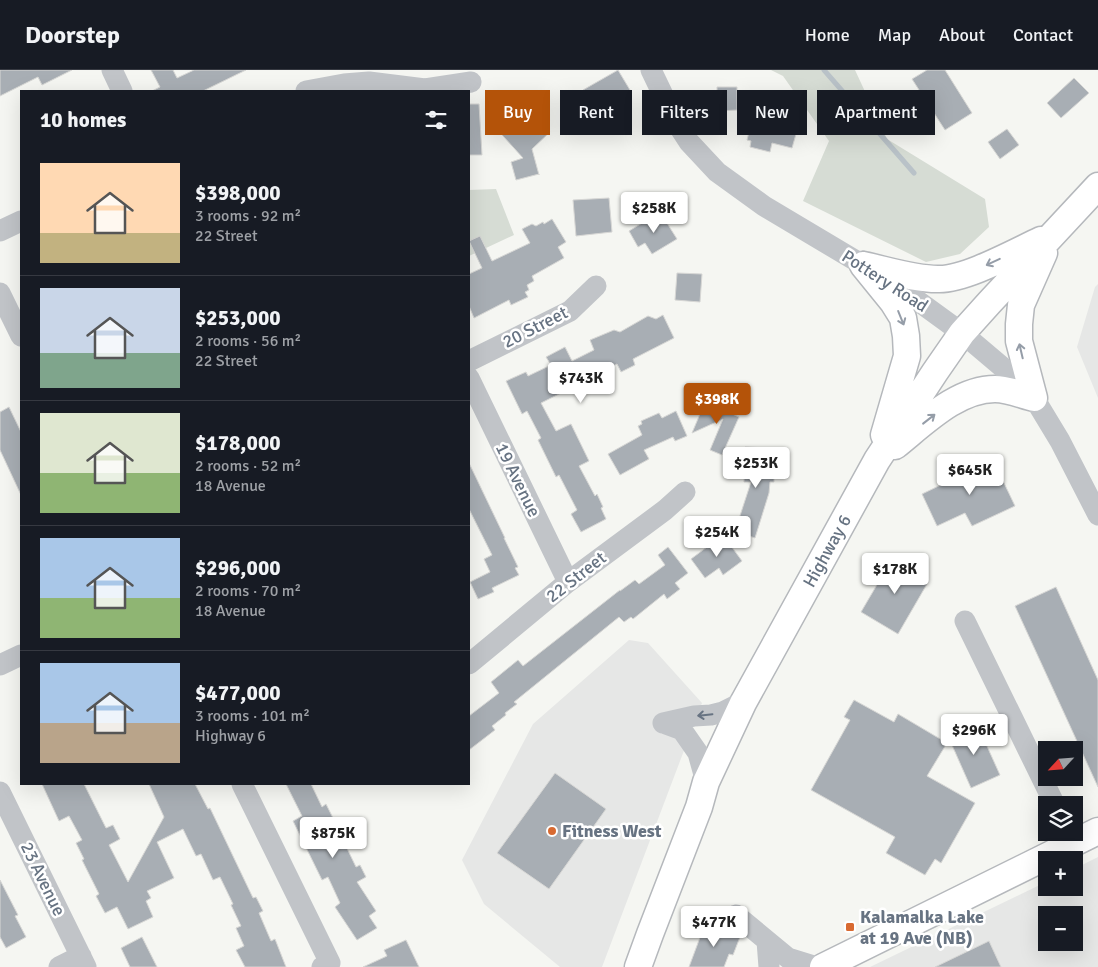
<!DOCTYPE html>
<html lang="en">
<head>
<meta charset="utf-8">
<style>
	:root { --surface:#171b24; --page:#20242c; --text:#f1f3f6; --muted:#9ea1a6; --line:#363941; --accent:#b45309 }
	body { margin:0; font-family:Signika,sans-serif; background:var(--page); color:var(--text); height:100vh; display:flex; flex-direction:column; font-size:19px; white-space:nowrap }
	* { box-sizing:border-box; margin:0 }
	p { font-size:16px; color:var(--muted) }
	.icon { flex:none; width:28px; height:28px; fill:none; stroke:currentColor; stroke-width:2; stroke-linecap:round; stroke-linejoin:round }
	.map { position:relative; flex:1; overflow:hidden }
	.sheet { position:absolute; left:20px; top:20px; width:450px; height:695px; display:flex; flex-direction:column; background:var(--surface); border-radius:0px; box-shadow:0 5px 20px #0002 }
	.sheet>* { flex:none }
	.banner { position:absolute; left:485px; top:20px; width:475px; height:45px; display:flex; gap:10px }
	.needle { width:32px; rotate:244deg }
	.buttons { position:absolute; left:1038px; top:671px; display:grid; gap:10px }
	.buttons a { display:grid; place-items:center; width:45px; height:45px; border-radius:0px; background:var(--surface); box-shadow:0 5px 20px #0002; font-size:25px }
	.price { position:absolute; translate:-50% -42px; padding:0 11px; border-radius:5px; background:#fff; color:#222; font-size:16px; line-height:32px; filter:drop-shadow(0 1px 2px #0008) }
	.price::after { content:''; position:absolute; left:50%; top:30px; width:15px; height:11px; margin-left:-8px; background:inherit; clip-path:polygon(0 0,100% 0,50% 100%) }
	.price.on { background:var(--accent); color:#fff }
	ul { padding:0; list-style:none }
	li { display:flex; align-items:center; gap:15px; height:125px; padding:0 20px }
	li+li { border-top:1px solid var(--line) }
	li span { display:grid; place-items:center; flex:none; width:140px; height:100px; border-radius:0px; color:#555 }
	li>.icon { margin-inline-start:auto }
	span .icon { width:60px; height:60px; fill:#fffc; stroke-width:1 }
	li b { font-size:21px }
	h2 { display:flex; justify-content:space-between; align-items:center; height:60px; padding:0 20px; font-size:21px }
	.pill { padding:0 18px; border-radius:0px; background:var(--surface); box-shadow:0 5px 20px #0002; font-size:18px; line-height:45px }
	.pill.on { background:var(--accent); color:#fff }
	header { display:flex; align-items:center; gap:30px; box-sizing:border-box; height:70px; padding:0 25px; background:var(--surface); border-bottom:1px solid var(--line) }
	header strong { font-size:24px }
	nav { display:flex; gap:28px; margin-inline-start:auto; font-size:18px }
	.map>svg:first-child { display:block }
	.built { fill:#e6e7e6; fill-rule:evenodd }
	.green { fill:#d6dcd4 }
	.lines { fill:none; stroke-linecap:round; stroke-linejoin:round }
	.stream { stroke:#b9c2c8; stroke-width:5 }
	.building { fill:#a8aeb4; stroke:#d7d7d5 }
	.major-casing { stroke:#b5b8bc; stroke-width:29 }
	.minor { stroke:#c1c4c8; stroke-width:21 }
	.major { stroke:#fff; stroke-width:26 }
	.oneway { stroke:#959da8 }
	.oneway2 { stroke:#677382 }
	.poi-dot { fill:#d86a31; stroke:#fff; stroke-width:2 }
	.labels { text-anchor:middle; stroke-width:5; stroke-linejoin:round; paint-order:stroke }
	.street-label { font-size:18px; fill:#677382; stroke:#fff }
	.poi-label { font-size:18px; font-weight:bold; fill:#677382; stroke:#fff; text-anchor:start }
</style>
</head>
<body>
<header>
<strong>Doorstep</strong>
<nav><a>Home</a><a>Map</a><a>About</a><a>Contact</a></nav>
</header>
<div class="map">
<svg width="1098" height="897" viewBox="0 0 1098 897">
	<rect width="100%" height="100%" fill="#f5f6f2"/>
	<path class="built" d="M1098,214V328L1077,277L1095,217Z
		M629,570L648,573L702,633L602,897H560L484,834L462,790L533,654Z
		M1098,787V897H870L1046,812V818H1074V799ZM1046,845H1074V872H1046Z"/>
	<path class="green" d="M771,0H855L887,69L985,129L989,157L960,184L926,192L803,131L829,71L783,6Z
		M496,119L514,165L469,186V120Z"/>
	<g class="lines">
		<path class="stream" d="M824,0L914,103"/>
	</g>
	<path class="building" d="M0,0H72L42,15L38,7L0,26Z
		M151,0H173L177,8L194,0H246L203,21H152L160,17Z
		M618,0L630,20L594,40L583,20Z
		M927,0H945L972,43L945,60L912,9Z
		M1074,8L1089,23L1061,48L1047,33Z
		M717,17H737V40L717,41Z
		M469,34H479L482,85H469Z
		M523,41L529,47L533,43L550,62L532,79L539,105V104L516,110L511,92L523,88L494,56L506,45L512,51Z
		M753,46L798,57L792,78L772,73L770,82L750,77L751,71L747,70Z
		M1007,59L1019,75L1000,89L988,72Z
		M609,128L612,162L576,166L573,130Z
		M660,142L677,169L652,184L645,173L638,177L629,161Z
		M552,149L566,172L558,177L564,188L532,206L534,211L527,215L529,220L525,222L528,227L511,235L509,230L474,248L469,236V204L482,198L469,171L480,166L492,191L530,173L522,159L532,154L536,156L543,152L544,154Z
		M677,203L702,204L700,232L675,230Z
		M663,245L674,268L633,289L635,295L621,302L617,294L578,312L579,314L541,333L556,361L571,354L589,391L579,396L595,426L597,424L603,437L601,438L606,449L581,462L571,444L577,440L559,405L556,407L538,370L541,368L527,341L522,344L506,311L526,302L528,306L551,295L546,287L565,277L572,291L594,280L590,270L614,260L620,262L648,246L656,249Z
		M705,332L739,347L722,385L710,380L723,349L692,363Z
		M9,337L21,362V425L0,380V342Z
		M676,341L687,366L675,371L673,367L644,380L649,389L620,405L608,384L642,365L638,356L642,354L641,351L659,343L662,348Z
		M745,377L769,378V393H774V412H770L769,423L755,468L735,461L751,412H744Z
		M993,390L1015,436L972,456L965,443L937,456L922,424Z
		M469,393L505,468H504L518,497L515,498L519,505L492,518L494,522L478,529L470,512L490,502L484,489L492,485L469,439Z
		M723,465L742,491L723,505L719,498L705,508L691,489Z
		M668,477L688,503L675,513L680,519L667,529L664,524L633,549L631,547L624,552L619,547L514,632L517,634L505,643L506,645L492,656L495,660L469,680V646L499,623L491,612L518,590L523,596L620,520V521L635,510L639,514L665,495L658,485Z
		M895,484L923,501L919,509L927,514L898,564L861,542Z
		M1056,517L1098,610V717L1015,536Z
		M854,630L894,652L898,644L947,673L927,706L975,733L941,793L935,789L925,805L886,783L895,767L811,720L850,650L844,647Z
		M977,654L1000,705L971,718L948,666Z
		M555,703L606,739L549,819L497,783Z
		M42,714H84L106,758L113,755L120,769L109,775L128,812L164,747L149,714H195L208,739L210,738L253,828L256,827L263,841L259,843L271,871L275,869L286,897H245L236,880L244,876L236,858L241,856L231,835L233,834L220,807L213,810L201,784L196,786L183,759L157,772L174,808L147,821L151,828L146,831L153,847L128,859L117,837L105,843L96,826L99,824L82,790L84,789L76,773L82,770L69,746L59,751Z
		M286,714H311L322,737L326,734L337,756L341,754L347,766L342,768L356,797L360,795L366,807L357,812L376,841L369,846L377,858L357,870L335,837L340,833L328,807L322,810L293,751L302,746Z
		M0,810L18,845L15,846L26,867L6,878L0,867Z
		M705,854L740,867L733,885L729,884L724,897H689Z
		M142,867L157,897H130L121,878Z
		M406,870L419,897H363L387,886L384,880Z
		M989,871L1001,897H935Z"/>
	<g class="lines">
		<defs>
			<path id="major" d="M863,195L893,232L903,248L906,266L907,286L884,365
				M863,195C887,200 913,209 938,209C965,210 1015,182 1041,170
				M895,376C924,353 957,319 995,319C1008,319 1022,325 1034,328L1019,271V254L1021,235L1044,183
				M638,897L650,864L699,737L706,712L743,633L877,390L935,302L962,263L989,233L1098,116
				M823,897L1098,761"/>
		</defs>
		<use href="#major" class="major-casing"/>
		<path class="minor" d="M112,0L122,21
			M651,0L676,52L689,72L717,102L764,136L863,195L918,231L962,263L1001,296L1034,328L1060,371L1098,445
			M306,21L344,14L369,12L425,19L471,12
			M0,161L21,151
			M0,223L21,266
			M469,291L570,241L596,216
			M469,308L568,512
			M965,551L1055,735
			M469,594L568,512L665,440L685,422
			M0,595L21,585
			M663,653L694,646L711,645L723,642L745,631
			M663,653L682,660L698,683L706,712
			M242,714L330,893L322,897
			M0,722L86,897
			M736,845L788,888L817,897
			M767,871L769,897
			M59,897L81,886"/>
		<use href="#major" class="major"/>
	</g>
	<defs><path id="oneway-shaft" d="M-6 0H5M1.5-3L5.5 0L1.5 3" fill="none" stroke-width="1.6" stroke-linecap="round" stroke-linejoin="round" transform="scale(1.25)"/></defs>
	<g class="oneway">
		<use href="#oneway-shaft" transform="translate(993 192) rotate(155)"/>
		<use href="#oneway-shaft" transform="translate(901 248) rotate(68)"/>
		<use href="#oneway-shaft" transform="translate(1021 281) rotate(-103)"/>
		<use href="#oneway-shaft" transform="translate(929 349) rotate(-38)"/>
	</g>
	<use class="oneway2" href="#oneway-shaft" transform="translate(705 645) rotate(174)"/>
	<g class="poi-dot">
		<circle cx="552" cy="761" r="5"/>
		<rect x="845" y="852" width="10" height="10" rx="2.5"/>
	</g>
	<g class="labels">
		<g class="street-label">
			<text transform="translate(885 211) rotate(33)" y="6">Pottery Road</text>
			<text transform="translate(535 257) rotate(-27)" y="6">20 Street</text>
			<text transform="translate(518 410) rotate(64)" y="6">19 Avenue</text>
			<text transform="translate(827 481) rotate(-61)" y="6">Highway 6</text>
			<text transform="translate(576 507) rotate(-38)" y="6">22 Street</text>
			<text transform="translate(43 809) rotate(64)" y="6">23 Avenue</text>
		</g>
		<g class="poi-label">
			<text x="562" y="767">Fitness West</text>
			<text x="860" y="853">Kalamalka Lake<tspan x="860" dy="21">at 19 Ave (NB)</tspan></text>
		</g>
	</g>
</svg>
<div class="buttons">
<a><svg class="needle" viewBox="-14 -14 28 28"><path d="M0-13l5 13h-10z" fill="#e53935"/><path d="M0 13l5-13h-10z" fill="#9ea1a6"/></svg></a>
<a><svg class="icon" aria-label="layers" viewBox="0 0 24 24"><path d="M12 4l9 5-9 5-9-5zM3 14l9 5 9-5"/></svg></a>
<a>+</a>
<a>−</a>
</div>
<b class="price" style="left:654px;top:164px">$258K</b>
<b class="price" style="left:581px;top:334px">$743K</b>
<b class="price on" style="left:717px;top:355px">$398K</b>
<b class="price" style="left:756px;top:419px">$253K</b>
<b class="price" style="left:970px;top:426px">$645K</b>
<b class="price" style="left:717px;top:488px">$254K</b>
<b class="price" style="left:895px;top:525px">$178K</b>
<b class="price" style="left:974px;top:686px">$296K</b>
<b class="price" style="left:333px;top:789px">$875K</b>
<b class="price" style="left:714px;top:878px">$477K</b>
<div class="banner">
<a class="pill on">Buy</a>
<a class="pill">Rent</a>
<a class="pill">Filters</a>
<a class="pill">New</a>
<a class="pill">Apartment</a>
</div>
<section class="sheet">
<h2>10 homes<svg class="icon" aria-label="filters" viewBox="0 0 24 24"><path d="M4 7h16M4 17h16"/><circle cx="9" cy="7" r="2"/><circle cx="15" cy="17" r="2"/></svg></h2>
<ul>
<li><span style="background:linear-gradient(#ffd9b3 70%,#c2b280 0)"><svg class="icon" aria-label="home" viewBox="0 0 24 24"><path d="M3 11l9-7 9 7M6 9v11h12V9"/></svg></span><div><b>$398,000</b><p>3 rooms · 92 m²</p><p>22 Street</p></div></li>
<li><span style="background:linear-gradient(#c9d6e8 65%,#7fa58c 0)"><svg class="icon" aria-label="home" viewBox="0 0 24 24"><path d="M3 11l9-7 9 7M6 9v11h12V9"/></svg></span><div><b>$253,000</b><p>2 rooms · 56 m²</p><p>22 Street</p></div></li>
<li><span style="background:linear-gradient(#dfe7d0 60%,#8fb573 0)"><svg class="icon" aria-label="home" viewBox="0 0 24 24"><path d="M3 11l9-7 9 7M6 9v11h12V9"/></svg></span><div><b>$178,000</b><p>2 rooms · 52 m²</p><p>18 Avenue</p></div></li>
<li><span style="background:linear-gradient(#a9c7e8 60%,#8fb573 0)"><svg class="icon" aria-label="home" viewBox="0 0 24 24"><path d="M3 11l9-7 9 7M6 9v11h12V9"/></svg></span><div><b>$296,000</b><p>2 rooms · 70 m²</p><p>18 Avenue</p></div></li>
<li><span style="background:linear-gradient(#a9c7e8 60%,#b9a48a 0)"><svg class="icon" aria-label="home" viewBox="0 0 24 24"><path d="M3 11l9-7 9 7M6 9v11h12V9"/></svg></span><div><b>$477,000</b><p>3 rooms · 101 m²</p><p>Highway 6</p></div></li>
</ul>
</section>
</div>
</body>
</html>
